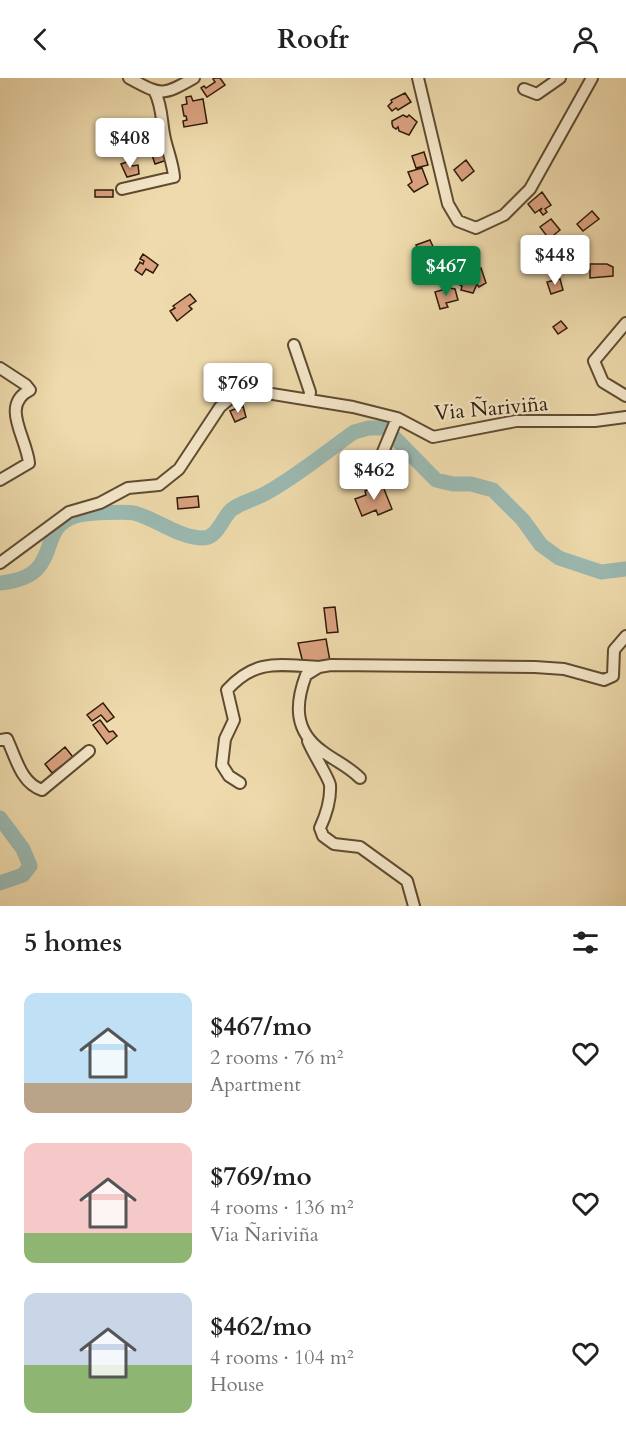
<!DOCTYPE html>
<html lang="en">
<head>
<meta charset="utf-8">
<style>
	:root { --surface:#fff; --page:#f2f2f2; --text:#222; --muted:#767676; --accent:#0b8043 }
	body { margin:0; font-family:Cardo,serif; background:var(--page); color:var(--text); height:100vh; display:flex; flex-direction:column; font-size:22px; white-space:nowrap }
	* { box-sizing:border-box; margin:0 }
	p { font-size:20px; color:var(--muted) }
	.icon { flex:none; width:33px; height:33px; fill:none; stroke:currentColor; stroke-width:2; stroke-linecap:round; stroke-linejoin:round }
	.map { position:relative; height:828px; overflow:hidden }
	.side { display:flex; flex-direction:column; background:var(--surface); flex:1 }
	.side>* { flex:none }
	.price { position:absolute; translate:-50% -51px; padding:0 14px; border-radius:6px; background:#fff; color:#222; font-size:20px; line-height:39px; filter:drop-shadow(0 2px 3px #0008) }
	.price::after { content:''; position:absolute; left:50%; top:36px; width:18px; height:14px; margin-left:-9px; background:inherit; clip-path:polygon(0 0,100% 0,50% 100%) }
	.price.active { background:var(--accent); color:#fff }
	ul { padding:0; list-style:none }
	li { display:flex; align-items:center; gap:18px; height:150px; padding:0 24px }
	li span { display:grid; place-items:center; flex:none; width:168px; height:120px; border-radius:12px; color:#555 }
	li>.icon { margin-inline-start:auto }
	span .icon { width:72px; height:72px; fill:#fffc; stroke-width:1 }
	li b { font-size:26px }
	h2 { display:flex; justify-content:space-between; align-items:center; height:72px; padding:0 24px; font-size:26px }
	header { display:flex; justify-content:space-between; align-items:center; height:78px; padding:0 24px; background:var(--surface); font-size:27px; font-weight:700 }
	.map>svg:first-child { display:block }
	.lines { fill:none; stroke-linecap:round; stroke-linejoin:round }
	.river { stroke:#9bb9b1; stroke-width:15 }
	.building { fill:#daa280; stroke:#2f1b08; stroke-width:1.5 }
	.minor-casing { stroke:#5f4b31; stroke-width:14 }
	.minor { stroke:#f4e7c9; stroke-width:10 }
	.labels { text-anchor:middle; stroke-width:4.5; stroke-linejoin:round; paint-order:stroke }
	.street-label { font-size:21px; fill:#2f1b08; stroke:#f4e7c9 }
</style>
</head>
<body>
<header><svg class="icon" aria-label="back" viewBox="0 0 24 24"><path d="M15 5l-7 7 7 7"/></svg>Roofr<svg class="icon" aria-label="person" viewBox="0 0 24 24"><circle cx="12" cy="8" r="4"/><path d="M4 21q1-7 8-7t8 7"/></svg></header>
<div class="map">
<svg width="626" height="828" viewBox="0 0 626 828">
	<rect width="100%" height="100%" fill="#eedaac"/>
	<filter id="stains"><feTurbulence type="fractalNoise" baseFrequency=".00333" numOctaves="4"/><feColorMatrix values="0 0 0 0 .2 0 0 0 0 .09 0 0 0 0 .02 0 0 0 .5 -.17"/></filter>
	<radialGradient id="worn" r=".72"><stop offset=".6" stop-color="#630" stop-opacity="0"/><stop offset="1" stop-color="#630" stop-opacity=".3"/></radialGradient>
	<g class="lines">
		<path class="river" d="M0,505C66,499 34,451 75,438C86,435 124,433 134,435C157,441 179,460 203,460C217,460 222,441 231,432C241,424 257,421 268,414C298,397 326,374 354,354L369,350H385L436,402L453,406H471L493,412L523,442L541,467L559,480L601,494L626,491
			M0,740L23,771L30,788L23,797L0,805"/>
	</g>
	<path class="building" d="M215,0H220L225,7L207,19L201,10L204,8L206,10L215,4L213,1Z
		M405,15L411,24L398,32L396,30L392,33L388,28L392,24L391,22Z
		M191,18L193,23L203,21L207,45L184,49L183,43L187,42L186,38H184L182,27L187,26L186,19Z
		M403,37L407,39L409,37L417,44L409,57L399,53L398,49L396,51L393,49L392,46V43Z
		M164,72L167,82L155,86L152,77Z
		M424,74L428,87L416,90L412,78Z
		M466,82L474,93L462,103L454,92Z
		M130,83L132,88L138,87L139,96L127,99L121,86Z
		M422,90L428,106L414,114L408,107L412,104L408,94Z
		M95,112H113V119H95Z
		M542,114L551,127L545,131L547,134L543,137L540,133L542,130L535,135L528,126Z
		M592,133L599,141L583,153L577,146Z
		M551,141L560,152L549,161L540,149Z
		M430,162L435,173L421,179L416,167Z
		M143,176L158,187L153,195L146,191L142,197L135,192L140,184L143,186L144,183L140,181Z
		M431,183L435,197L417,202L414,187Z
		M590,186H607L613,189V198L590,200Z
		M481,190L486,205L479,209L477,206L473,215L461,212L462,208L458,206L460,201L464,202L466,195L468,197Z
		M560,201L563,212L551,216L547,204Z
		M449,210L455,211L458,222L446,225L448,229L440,231L435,214Z
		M190,216L196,223L189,228L192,231L177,243L170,233L175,230L173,228Z
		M561,243L567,250L558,256L553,249Z
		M243,328L246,339L235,344L230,333Z
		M382,406L392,431L378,437L376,432L362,438L355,421L366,417L365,413Z
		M198,418L199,429L178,431L177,420Z
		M335,529L338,554L327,555L324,530Z
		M326,561L330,583L303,585L298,565Z
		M103,625L114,639L107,644L101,637L92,643L87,637Z
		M100,642L109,654L113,653L117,658L107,666L93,647Z
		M65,669L73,679L52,695L45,686Z"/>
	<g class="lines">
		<defs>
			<path id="minor" d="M129,0C161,17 161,19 194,0
				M418,0L448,126L458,143L476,150L504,137L530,111L592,0
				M524,11L537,16L560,0
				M122,111L174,99C173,86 168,74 165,61C161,44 163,31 155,14
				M626,245L594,283L603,304L626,318
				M294,267L310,314L309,322
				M0,290L26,307L30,312C0,327 26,358 29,385L0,402
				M373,398L397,340
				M0,485L69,434L100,425L128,410L159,407L179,391L220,329L234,317L248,312L353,329L397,340L433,359L516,343H595L626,339
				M0,662L7,661C16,680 21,705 42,712L89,673
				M308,663C312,674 329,700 330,707C331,722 326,737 320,750L323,758L334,766L360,769L407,803L414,828
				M360,700C348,688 335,683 322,673C294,653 295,626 306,597L319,589L331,587L535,589L564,591L604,602L613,598L614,572L626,558
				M240,705L229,698L222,687L225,661L234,642L227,612C256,580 279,587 319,589"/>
		</defs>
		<use href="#minor" class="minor-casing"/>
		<use href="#minor" class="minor"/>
	</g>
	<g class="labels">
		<g class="street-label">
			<text transform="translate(491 330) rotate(-5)" y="7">Via Ñariviña</text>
		</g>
	</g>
	<rect width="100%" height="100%" filter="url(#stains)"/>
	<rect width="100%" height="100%" fill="url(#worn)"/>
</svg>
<b class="price" style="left:130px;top:91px">$408</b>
<b class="price" style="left:555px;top:208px">$448</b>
<b class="price active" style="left:446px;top:219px">$467</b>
<b class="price" style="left:238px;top:336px">$769</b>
<b class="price" style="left:374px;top:423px">$462</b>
</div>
<section class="side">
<h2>5 homes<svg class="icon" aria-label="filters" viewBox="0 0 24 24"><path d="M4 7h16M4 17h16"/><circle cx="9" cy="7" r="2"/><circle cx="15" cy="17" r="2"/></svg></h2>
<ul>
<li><span style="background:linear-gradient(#bfe0f5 75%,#b9a48a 0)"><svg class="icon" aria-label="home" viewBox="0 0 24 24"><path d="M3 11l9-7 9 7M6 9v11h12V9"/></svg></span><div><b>$467/mo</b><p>2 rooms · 76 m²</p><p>Apartment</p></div><svg class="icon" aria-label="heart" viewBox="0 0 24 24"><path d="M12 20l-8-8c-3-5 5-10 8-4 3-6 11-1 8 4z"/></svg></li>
<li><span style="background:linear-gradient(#f6c9c9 75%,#8fb573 0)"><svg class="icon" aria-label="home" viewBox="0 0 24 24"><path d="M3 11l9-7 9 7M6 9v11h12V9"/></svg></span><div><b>$769/mo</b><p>4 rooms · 136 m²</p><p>Via Ñariviña</p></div><svg class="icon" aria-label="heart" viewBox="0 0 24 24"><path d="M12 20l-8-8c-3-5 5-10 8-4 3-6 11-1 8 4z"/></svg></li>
<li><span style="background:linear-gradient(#c9d6e8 60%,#8fb573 0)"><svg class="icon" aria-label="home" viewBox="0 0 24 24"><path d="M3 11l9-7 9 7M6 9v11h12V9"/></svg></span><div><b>$462/mo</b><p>4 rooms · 104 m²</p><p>House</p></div><svg class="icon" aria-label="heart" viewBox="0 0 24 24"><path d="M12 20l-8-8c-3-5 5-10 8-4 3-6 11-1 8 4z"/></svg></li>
</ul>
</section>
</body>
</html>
